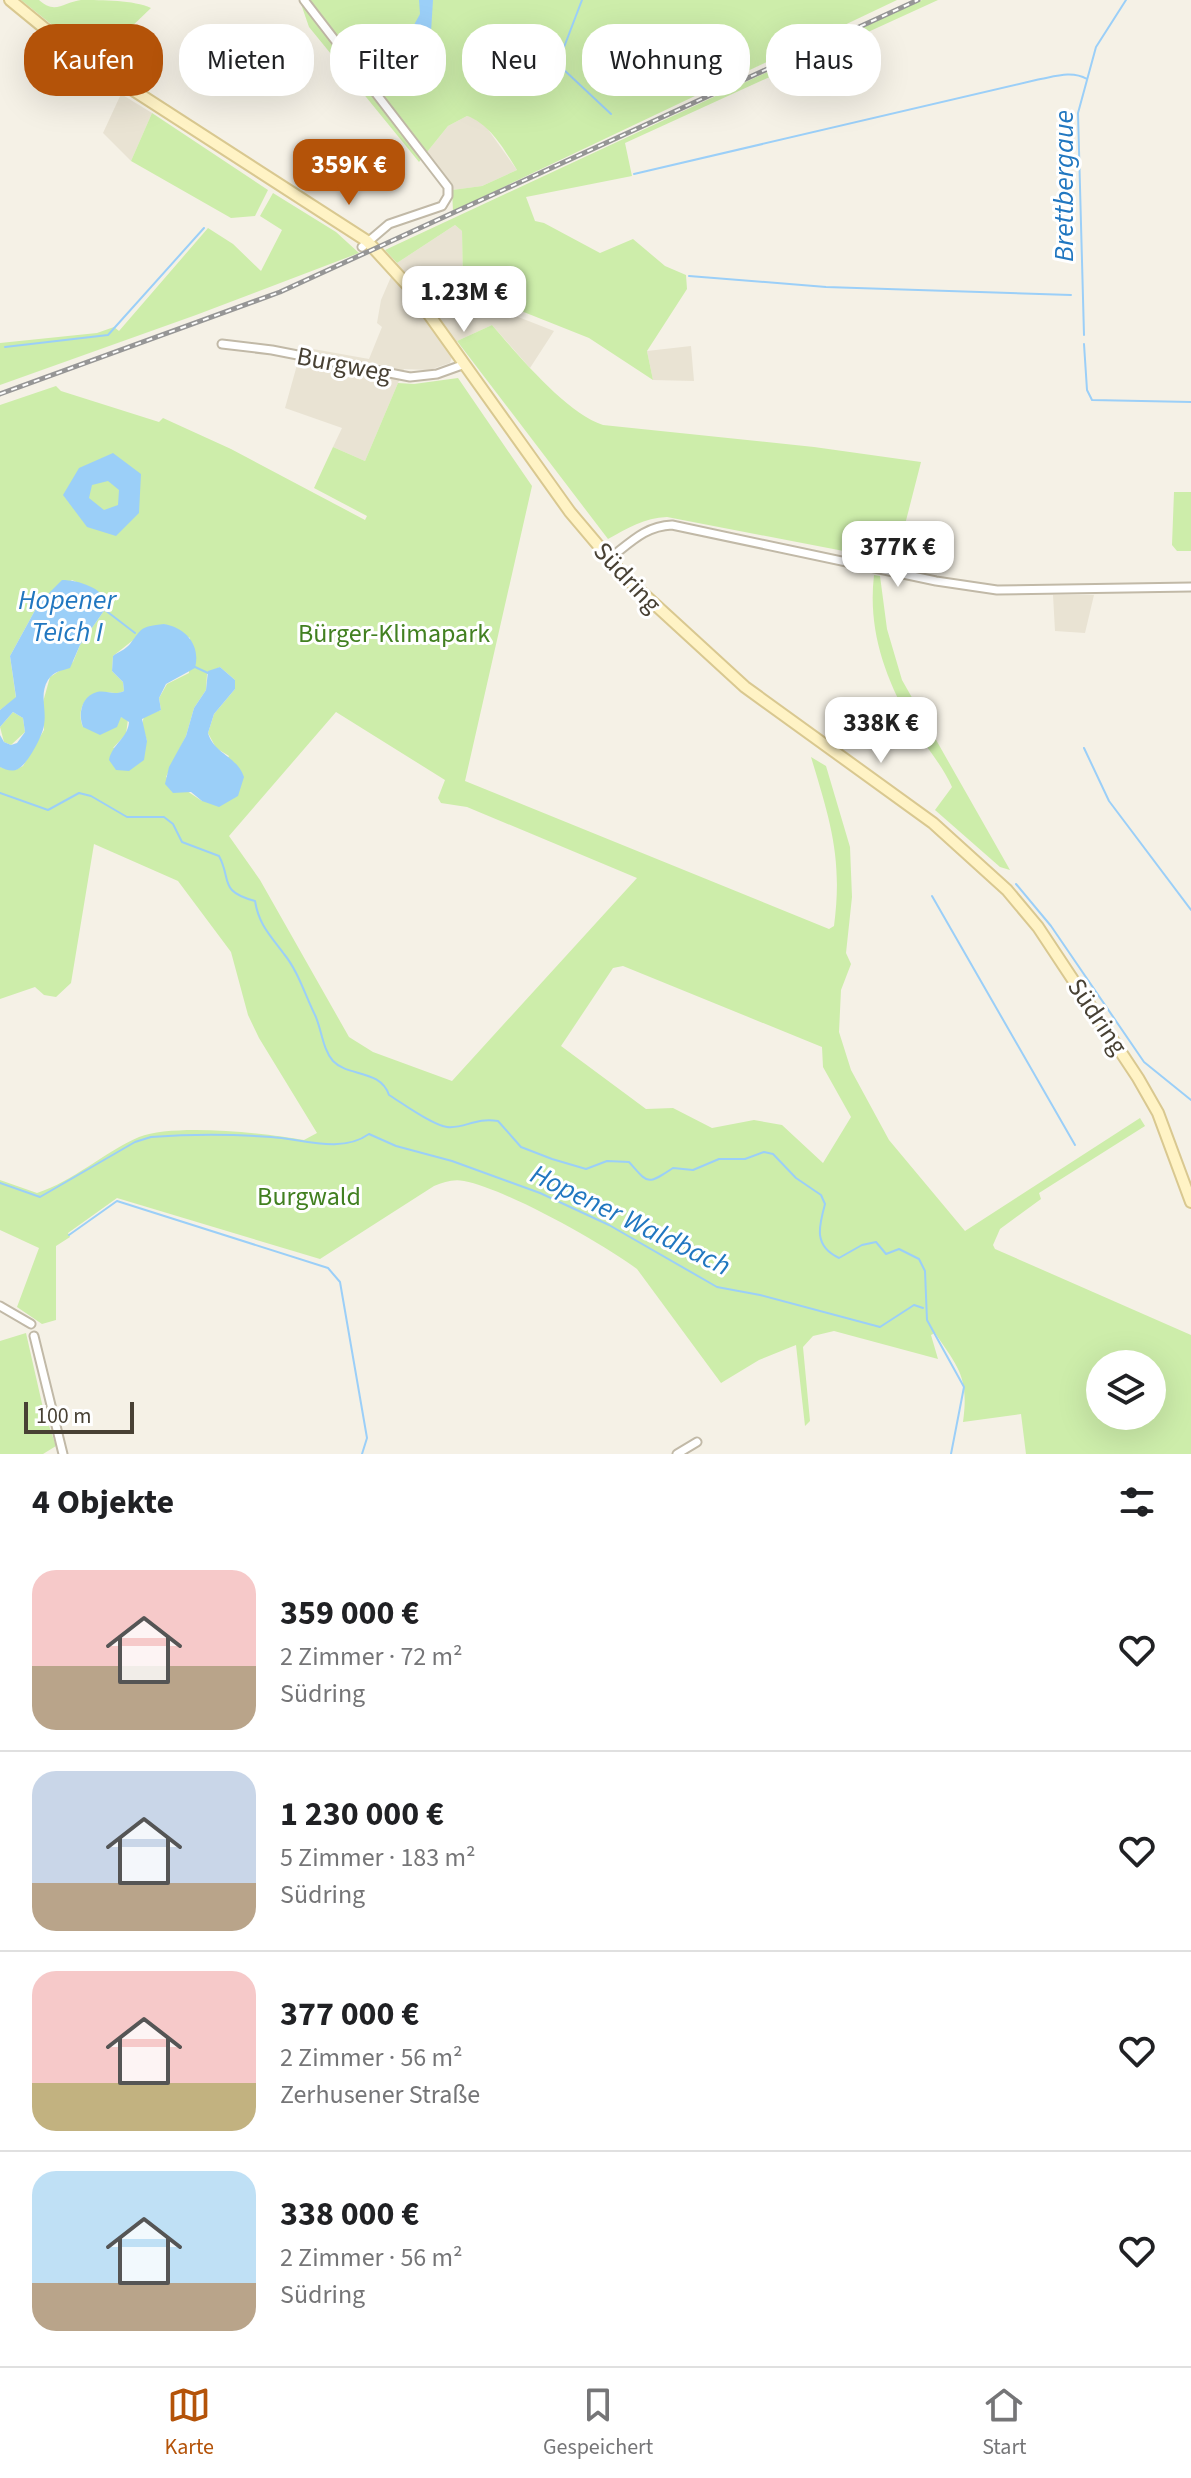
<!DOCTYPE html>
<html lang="de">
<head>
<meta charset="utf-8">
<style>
	:root { --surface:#fff; --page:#f6f6f6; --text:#202124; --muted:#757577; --line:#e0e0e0; --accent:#b45309 }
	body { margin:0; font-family:"Source Sans 3",sans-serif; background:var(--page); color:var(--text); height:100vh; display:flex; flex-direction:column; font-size:30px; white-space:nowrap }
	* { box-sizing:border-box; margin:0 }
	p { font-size:26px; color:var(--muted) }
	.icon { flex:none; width:44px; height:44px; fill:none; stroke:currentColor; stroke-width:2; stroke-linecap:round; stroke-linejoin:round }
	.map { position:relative; height:1454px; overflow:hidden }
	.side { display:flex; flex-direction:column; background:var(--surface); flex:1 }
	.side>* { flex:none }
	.banner { position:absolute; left:24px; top:24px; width:1144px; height:72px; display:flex; gap:16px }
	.tools { position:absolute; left:1086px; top:1350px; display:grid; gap:16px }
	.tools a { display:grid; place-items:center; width:80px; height:80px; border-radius:50%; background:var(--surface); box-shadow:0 8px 32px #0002; font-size:40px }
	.scale { position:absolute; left:24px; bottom:20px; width:110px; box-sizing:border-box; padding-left:8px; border:4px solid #484134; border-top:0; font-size:22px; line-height:28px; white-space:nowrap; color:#484134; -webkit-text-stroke:6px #fff; paint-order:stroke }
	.price { position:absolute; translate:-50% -68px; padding:0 18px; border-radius:16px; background:#fff; color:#222; font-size:26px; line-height:52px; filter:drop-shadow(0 2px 4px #0008) }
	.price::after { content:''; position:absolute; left:50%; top:48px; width:24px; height:18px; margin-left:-12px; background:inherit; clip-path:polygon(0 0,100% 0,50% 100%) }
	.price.current { background:var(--accent); color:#fff }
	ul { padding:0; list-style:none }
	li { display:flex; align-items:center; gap:24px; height:200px; padding:0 32px }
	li+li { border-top:2px solid var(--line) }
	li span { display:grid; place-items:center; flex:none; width:224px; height:160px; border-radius:24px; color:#555 }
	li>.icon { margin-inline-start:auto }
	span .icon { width:96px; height:96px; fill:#fffc; stroke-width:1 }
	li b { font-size:34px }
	h2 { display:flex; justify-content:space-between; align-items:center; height:96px; padding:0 32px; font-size:34px }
	.tag { padding:0 28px; border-radius:32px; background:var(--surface); box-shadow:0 8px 32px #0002; font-size:28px; line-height:72px }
	.tag.current { background:var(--accent); color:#fff }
	.tab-bar { display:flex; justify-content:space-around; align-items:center; height:112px; border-top:2px solid var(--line); background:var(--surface); font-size:22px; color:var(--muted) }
	.tab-bar a { display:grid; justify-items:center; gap:4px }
	.tab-bar .current { color:var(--accent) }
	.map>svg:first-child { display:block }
	.residential { fill:#e9e3d3 }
	.green { fill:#cdedaa; fill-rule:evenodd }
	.water { fill:#9bcff8; fill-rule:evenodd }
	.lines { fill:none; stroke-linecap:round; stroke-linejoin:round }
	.stream { stroke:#9bcff8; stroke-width:2 }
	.street-casing { stroke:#c1b9a7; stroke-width:11 }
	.secondary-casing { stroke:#d9c890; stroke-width:14 }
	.street { stroke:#fff; stroke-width:7 }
	.secondary { stroke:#fff3c5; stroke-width:10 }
	.rail-casing { stroke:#969696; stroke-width:5 }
	.rail { stroke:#fff; stroke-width:2; stroke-dasharray:6; stroke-linecap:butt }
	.labels { text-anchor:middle; stroke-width:6; stroke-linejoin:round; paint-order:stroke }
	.street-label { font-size:26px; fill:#484134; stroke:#fff }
	.park-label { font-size:26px; fill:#428021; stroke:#fff }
	.water-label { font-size:28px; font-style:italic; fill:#2177c0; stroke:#fff }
</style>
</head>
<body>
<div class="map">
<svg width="1191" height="1454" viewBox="0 0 1191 1454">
	<rect width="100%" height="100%" fill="#f5f1e6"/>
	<path class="residential" d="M121,94L152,113L131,161L103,133Z
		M467,116L482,121L517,170L482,186L452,190L448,179L427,152L448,126Z
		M455,225L462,231L463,288L460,294L554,331L530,368L492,325L457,341L450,363L429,370L404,369L365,461L333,447L342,428L285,408L302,347L369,359L382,327L377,323L381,300L397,263Z
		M691,346L694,381L653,380L647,351Z
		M1053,595H1094L1085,633L1055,631Z"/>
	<path class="green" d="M21,0H39C55,15 64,2 81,0C102,0 134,0 151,8L100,57L61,32Z
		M304,0H897L453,211L452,190L482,186L517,170C504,149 490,124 467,116L448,126L419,162L309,27L301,4Z
		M922,0H938L625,143L632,176L526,197L535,221L544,223L600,253L633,239L665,266L686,275L687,289L647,351L653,380L589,338L463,288L462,231L455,225L397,263L385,250Z
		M152,113L268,190L255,216L231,218L131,161Z
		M273,193L336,232L359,253L196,315L0,385V343L97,333L114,327L119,331L208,228L233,244L261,271L282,230L260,216Z
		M492,325C518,355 566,413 603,425L814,447L921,462L899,548L889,555L857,548L854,553L667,517C644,518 628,528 608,539L457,341Z
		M458,378L532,486L465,781L829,929L834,926C843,859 830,820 811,757L826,766L850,847L852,897L846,953L851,964L841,990L839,1032L851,1070L889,1140L965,1231L1140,1118L1145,1126L1039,1193L1041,1199L1000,1229L993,1245L995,1249L1191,1335V1454H1026L1021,1414L963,1422C969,1378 959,1368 935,1333L931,1335L938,1359L834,1331L813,1336L803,1347L810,1421L805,1426L796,1345L759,1360L721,1383L637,1269C602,1243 506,1189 464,1181C453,1179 444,1182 434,1186L320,1259L117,1198L68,1233L70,1237L56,1246V1320L42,1324L17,1307L39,1248L0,1230V1180L37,1193C74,1181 104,1152 139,1137C175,1123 265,1133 304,1140L317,1133L259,1038L248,1015L231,952L178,881L94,844L71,983L56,997L44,995L35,987L0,999V767L15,770L23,766L44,730L43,702L50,677L73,662L80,645L108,605L105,596L72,580L39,603L10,656L16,698L0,710V405L56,386L61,391L159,422L163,418L231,449L365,520L367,516L314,488L333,447L365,461L398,383L414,384ZM164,624L190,638L189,673L167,684L159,698L161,710L144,716L142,725L147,741L113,748L126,734L128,719L121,717L83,727C77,714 82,697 97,693C107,690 114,696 124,691L123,682L112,671L113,656L132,641ZM220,667L235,680V689L214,714L208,733L216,748L229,756L202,801L166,777L186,736L194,708L206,690L207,674ZM336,712L445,780L438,798L441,803L467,807L637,878L452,1081L373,1052L349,1037L260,880L229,836ZM623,966L822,1047L823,1067L851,1117L823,1163L782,1125L754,1120L712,1128L673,1108L646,1109L561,1046L613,968ZM1100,1364H1152V1416H1100Z
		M1174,492H1191V551H1177L1172,545Z
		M874,575L880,576L887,629L902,680L1010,870L1000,867L935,810L952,787C941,762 921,742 908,718C883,672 868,627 874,575Z
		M13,712L23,718L25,732L11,745L4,742L0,727Z
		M26,1333L43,1408L56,1446L43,1454H0V1341Z"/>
	<path class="water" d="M419,0H433L431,32L429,36L413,39L409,34L420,14Z
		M113,453L141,474L139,513L116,536L87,527L63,495L79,468ZM108,481L119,490L118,505L104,510L89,498L92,485Z
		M62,580C78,580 104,588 108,605L80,645L70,668C61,671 54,671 48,680C39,695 47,709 44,725C43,735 28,764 18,769C12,772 6,770 0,767V735L4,742L11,745L17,743L25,732L23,718L13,712L0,727V710L16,697L10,656L39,603Z
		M164,624C186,628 201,645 195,668L166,684L159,698L161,710L142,719L147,741L144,760L129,771L116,770L109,760C112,744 128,738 129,722L121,717L117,727L100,735L83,727C78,715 81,696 97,692C107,690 114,696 124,691L123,682L112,671L113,656C118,652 125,650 130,644C143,627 140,627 164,624Z
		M220,667L235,680V689L214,714L208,733C214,754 237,756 244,777L238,796L219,807L202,801L191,792L173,793L165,784L169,767L186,736L194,708L206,690L208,671Z"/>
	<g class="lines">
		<path class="stream" d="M582,0L561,55L562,68L611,114
			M634,174L1036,80C1054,77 1071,70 1087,79
			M689,276L826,287L1071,295
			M1084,335L1078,113L1096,47L1126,0
			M1084,344L1087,390L1092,400L1191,402
			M5,347L108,335L204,228
			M105,610L135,633
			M195,667L208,673
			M1084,748L1109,801L1191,910
			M0,793L48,810L79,793L91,796L127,817H164L173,824L182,842L219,856C232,880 218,891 255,901C259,925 270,935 284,954C298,971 305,995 315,1015C322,1030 322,1048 333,1061C348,1077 380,1069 389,1095C402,1103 432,1125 447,1127C465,1129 475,1117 498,1121L521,1147L552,1159L586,1169L607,1161L629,1162C648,1183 646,1186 673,1168L693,1170L719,1159H745L764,1152L773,1154L796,1178L821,1195L825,1204C819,1226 813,1246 839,1258L862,1245L876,1242L886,1254L899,1249L919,1259L925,1271L927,1320L964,1387L951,1454
			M1016,884L1051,926L1144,1062L1191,1100
			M932,896L1075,1145
			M0,1183L40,1197L135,1142L151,1137C190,1134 232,1134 271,1137C302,1139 341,1154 369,1134L396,1146L452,1161L540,1193L609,1225L717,1287L760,1295L880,1327L914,1305L923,1308
			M69,1235L117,1201L328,1268L340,1282L367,1438L362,1454"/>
		<defs>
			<path id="street" d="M304,0L448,187V196L442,206L389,224L362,247
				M420,301L440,292L467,293
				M222,344L272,350L410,377L437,374L465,364
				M609,559C630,543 645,526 672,525L936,581L997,590L1191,587
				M0,1306L31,1324
				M34,1336L63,1454
				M677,1454L697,1442"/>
			<path id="secondary" d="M10,0L71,50L367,241L410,288L570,512L625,577L745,687L933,823L1007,890L1038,927L1138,1078L1158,1113L1191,1202"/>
		</defs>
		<use href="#street" class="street-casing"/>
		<use href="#secondary" class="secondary-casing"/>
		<use href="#street" class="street"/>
		<use href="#secondary" class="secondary"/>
		<defs>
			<path id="rail" d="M0,394L280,292L918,0"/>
		</defs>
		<use href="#rail" class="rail-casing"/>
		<use href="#rail" class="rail"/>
	</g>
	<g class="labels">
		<g class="street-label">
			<text transform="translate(344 364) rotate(11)" y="9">Burgweg</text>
			<text transform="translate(628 577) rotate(47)" y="9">Südring</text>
			<text transform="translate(1098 1016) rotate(56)" y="9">Südring</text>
		</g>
		<g class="park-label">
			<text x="394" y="642">Bürger-Klimapark</text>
			<text x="309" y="1205">Burgwald</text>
		</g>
		<g class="water-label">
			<text transform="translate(1063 186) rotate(-90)" y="10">Brettbergaue</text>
			<text x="67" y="609">Hopener<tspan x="67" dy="32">Teich I</tspan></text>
			<text transform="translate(631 1219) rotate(26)" y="10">Hopener Waldbach</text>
		</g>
	</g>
</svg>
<div class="tools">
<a><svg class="icon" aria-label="layers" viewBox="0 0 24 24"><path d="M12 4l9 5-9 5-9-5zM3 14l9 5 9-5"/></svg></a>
</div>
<div class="scale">100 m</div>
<b class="price current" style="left:349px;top:207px">359K €</b>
<b class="price" style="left:464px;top:334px">1.23M €</b>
<b class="price" style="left:898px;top:589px">377K €</b>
<b class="price" style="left:881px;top:765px">338K €</b>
<div class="banner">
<a class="tag current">Kaufen</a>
<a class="tag">Mieten</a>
<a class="tag">Filter</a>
<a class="tag">Neu</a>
<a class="tag">Wohnung</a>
<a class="tag">Haus</a>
</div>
</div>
<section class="side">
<h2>4 Objekte<svg class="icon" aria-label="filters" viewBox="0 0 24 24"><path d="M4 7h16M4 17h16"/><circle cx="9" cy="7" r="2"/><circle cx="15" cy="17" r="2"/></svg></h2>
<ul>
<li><span style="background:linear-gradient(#f6c9c9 60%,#b9a48a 0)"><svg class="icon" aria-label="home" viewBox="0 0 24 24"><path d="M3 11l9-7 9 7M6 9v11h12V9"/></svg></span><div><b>359 000 €</b><p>2 Zimmer · 72 m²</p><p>Südring</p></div><svg class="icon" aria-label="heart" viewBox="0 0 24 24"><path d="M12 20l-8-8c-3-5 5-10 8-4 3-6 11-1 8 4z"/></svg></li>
<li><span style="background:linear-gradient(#c9d6e8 70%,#b9a48a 0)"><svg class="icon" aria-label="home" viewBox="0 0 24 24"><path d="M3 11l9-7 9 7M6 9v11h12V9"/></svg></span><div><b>1 230 000 €</b><p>5 Zimmer · 183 m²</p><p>Südring</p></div><svg class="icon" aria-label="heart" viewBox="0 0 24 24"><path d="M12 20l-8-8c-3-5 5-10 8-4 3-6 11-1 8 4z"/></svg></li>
<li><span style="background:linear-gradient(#f6c9c9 70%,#c2b280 0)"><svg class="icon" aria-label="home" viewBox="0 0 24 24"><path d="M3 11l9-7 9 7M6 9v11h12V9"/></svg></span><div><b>377 000 €</b><p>2 Zimmer · 56 m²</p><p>Zerhusener Straße</p></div><svg class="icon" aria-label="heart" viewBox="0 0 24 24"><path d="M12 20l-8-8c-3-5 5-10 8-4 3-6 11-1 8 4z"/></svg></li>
<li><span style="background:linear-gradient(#bfe0f5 70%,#b9a48a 0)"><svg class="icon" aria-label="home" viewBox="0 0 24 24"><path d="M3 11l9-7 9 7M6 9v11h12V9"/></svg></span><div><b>338 000 €</b><p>2 Zimmer · 56 m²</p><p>Südring</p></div><svg class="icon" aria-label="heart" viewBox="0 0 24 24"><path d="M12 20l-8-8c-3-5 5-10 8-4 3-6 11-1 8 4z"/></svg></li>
</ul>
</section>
<nav class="tab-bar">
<a class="current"><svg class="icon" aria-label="map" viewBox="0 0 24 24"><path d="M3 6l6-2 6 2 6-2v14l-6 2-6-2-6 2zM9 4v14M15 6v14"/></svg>Karte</a>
<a><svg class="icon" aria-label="saved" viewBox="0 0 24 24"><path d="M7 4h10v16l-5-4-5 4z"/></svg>Gespeichert</a>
<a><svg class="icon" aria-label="home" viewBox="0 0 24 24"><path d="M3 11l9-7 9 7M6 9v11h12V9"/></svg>Start</a>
</nav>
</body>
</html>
